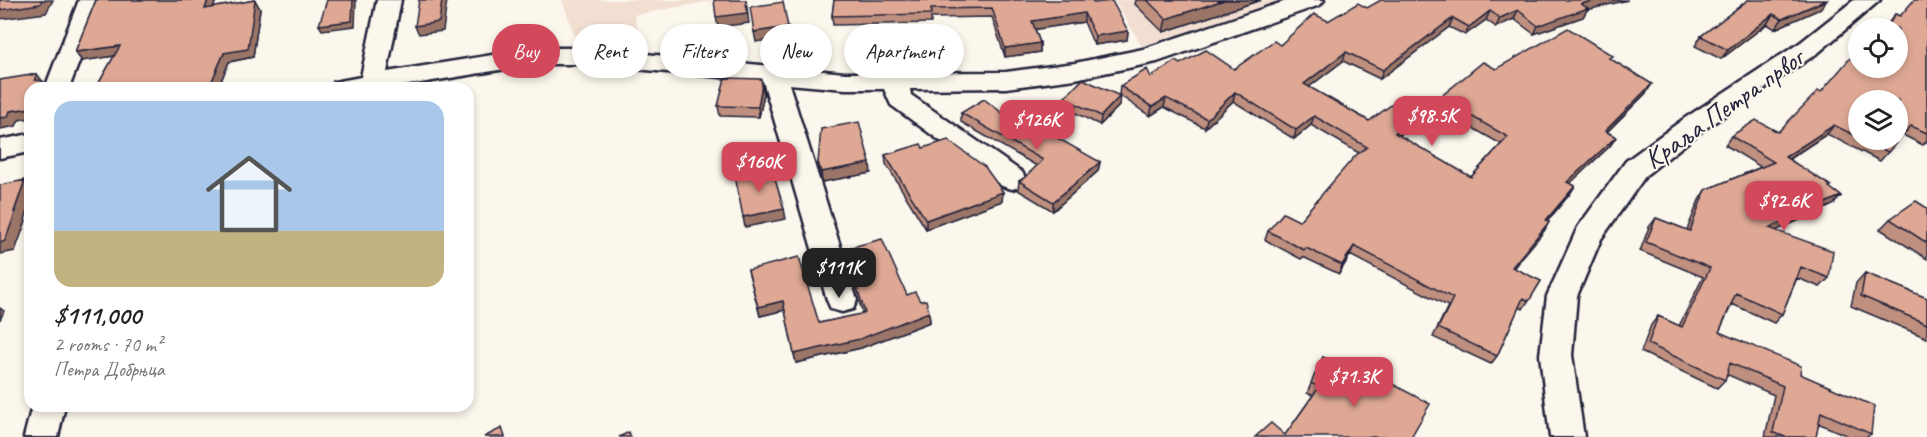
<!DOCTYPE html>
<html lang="en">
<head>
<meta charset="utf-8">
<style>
	:root { --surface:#fff; --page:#f2f2f2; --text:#202124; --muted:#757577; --accent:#d1495b }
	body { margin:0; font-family:Caveat,sans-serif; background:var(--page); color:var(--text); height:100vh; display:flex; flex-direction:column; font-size:22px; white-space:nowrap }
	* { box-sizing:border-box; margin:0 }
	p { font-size:20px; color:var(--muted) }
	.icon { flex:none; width:33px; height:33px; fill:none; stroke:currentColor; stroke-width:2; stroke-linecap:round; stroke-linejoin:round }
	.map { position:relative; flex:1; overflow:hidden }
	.panel { position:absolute; left:24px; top:82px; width:450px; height:330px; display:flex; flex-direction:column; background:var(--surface); border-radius:18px; box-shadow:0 3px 9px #0003 }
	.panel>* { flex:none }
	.hud { position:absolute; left:492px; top:24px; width:570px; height:54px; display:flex; gap:12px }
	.tools { position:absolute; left:1848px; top:18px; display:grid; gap:12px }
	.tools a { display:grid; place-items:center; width:60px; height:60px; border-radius:50%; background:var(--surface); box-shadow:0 3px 9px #0003; font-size:30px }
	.price { position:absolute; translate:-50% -51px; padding:0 14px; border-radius:12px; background:var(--accent); color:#fff; font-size:20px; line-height:39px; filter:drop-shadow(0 2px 3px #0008) }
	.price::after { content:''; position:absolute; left:50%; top:36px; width:18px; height:14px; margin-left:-9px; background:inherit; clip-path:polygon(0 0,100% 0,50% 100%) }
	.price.active { background:#222; color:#fff }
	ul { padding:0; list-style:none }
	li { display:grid; align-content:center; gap:12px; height:318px; padding:0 30px }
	li span { display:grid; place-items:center; height:186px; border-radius:18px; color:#555 }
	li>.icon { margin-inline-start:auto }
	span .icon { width:108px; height:108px; fill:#fffc; stroke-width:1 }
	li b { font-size:26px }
	.pill { padding:0 21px; border-radius:27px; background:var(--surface); box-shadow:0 3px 9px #0003; font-size:21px; line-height:54px }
	.pill.active { background:var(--accent); color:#fff }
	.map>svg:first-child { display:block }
	.built { fill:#f2dfd2 }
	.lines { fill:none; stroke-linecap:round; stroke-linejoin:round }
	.minor-casing { stroke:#22223b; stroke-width:5 }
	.minor { fill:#fbf7ec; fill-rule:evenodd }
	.wall { fill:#bf907f; stroke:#22223b; stroke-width:1.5; fill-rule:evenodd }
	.shaded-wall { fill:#9b7668; stroke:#22223b; stroke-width:1.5 }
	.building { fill:#dea894; stroke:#22223b; stroke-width:1.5 }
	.labels { text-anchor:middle; stroke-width:4.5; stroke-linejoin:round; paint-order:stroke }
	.street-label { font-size:28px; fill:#22223b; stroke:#fbf7ec }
</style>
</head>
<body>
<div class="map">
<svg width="1927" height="437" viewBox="0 0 1927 437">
	<rect width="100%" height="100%" fill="#fbf7ec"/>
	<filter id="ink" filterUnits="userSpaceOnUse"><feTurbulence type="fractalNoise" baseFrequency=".0167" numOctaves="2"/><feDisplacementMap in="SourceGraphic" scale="12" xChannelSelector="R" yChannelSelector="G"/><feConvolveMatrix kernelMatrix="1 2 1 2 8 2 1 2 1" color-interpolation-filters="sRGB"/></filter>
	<g filter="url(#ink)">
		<path class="built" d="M562,0H717L634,15L647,62L582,56Z
			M1114,0H1312L1148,56Z"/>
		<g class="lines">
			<defs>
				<path id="minor" d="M79,0H103L69,88H45Z
					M377,0H401L387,72L536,48H582L845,73L1006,72L1075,63L1143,49L1289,0H1324L1320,5L1157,62L1075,79L1006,88L910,89L911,95L1022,172L1026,179L1022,186L1012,189L1002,186L891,105L884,89H845L789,84L857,300L853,309L842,312L831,309L827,300L763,81L582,64H536L390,88H331L334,82L361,77Z
					M1854,0H1880L1819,52L1703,130L1646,175L1601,239L1577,296L1572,355L1584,437H1550L1540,355L1547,296L1578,227L1626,161L1685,118L1801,42Z
					M30,134V152L0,158V140Z
					M32,406H65L58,437H24Z"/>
			</defs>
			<use href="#minor" class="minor-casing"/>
			<use href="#minor" class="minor"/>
		</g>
		<path class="wall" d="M96,0H216L213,8L255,0L260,9L253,57L229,62L218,88H96L114,56L82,61L75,52Z
			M834,0L1094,3L1128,31L1127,40L1094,45L1084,22L1035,29L1040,43V52L1005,57L992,17L931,18V23L833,25L832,16Z
			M1136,0H1261L1163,32L1135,4Z
			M1748,0L1820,9L1775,29L1767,24L1721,59L1695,46L1701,36Z
			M1927,0V141L1923,145L1903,135L1880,161L1827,134L1789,159L1841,196L1833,205L1776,230L1829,278L1820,287L1797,278L1782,314L1774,323L1732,304L1719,332L1800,374L1871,434L1867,437H1850L1818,423L1816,437H1765L1774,395L1726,374L1725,380L1717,388L1641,352L1651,325L1658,316L1679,326L1703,277L1640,251L1649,227L1656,218L1687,230L1699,200L1705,190L1761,167L1725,145L1731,136L1778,132L1821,92L1858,68L1898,28H1885L1895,14L1900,16ZM1858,100L1898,140H1858Z
			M1367,8L1587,10L1583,17L1534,34L1514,19L1496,27L1486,20L1465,35L1449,27L1380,79L1343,61L1309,87L1369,121L1427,109L1423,117L1399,136L1471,177L1501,144L1435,107L1439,98L1496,69L1611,60L1646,93L1607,132L1616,137L1610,146L1570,183L1575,186L1569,195L1547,221L1549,222L1544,231L1513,268L1541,281L1523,309L1519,307L1497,356L1491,364L1433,337L1448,306L1350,255L1339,274L1303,257L1301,259L1265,240L1268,231L1299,221L1359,153L1311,125L1294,139L1233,101L1205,128L1164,107L1150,116L1119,95L1120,86L1151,77L1180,64L1234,69L1280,45L1328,21Z
			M764,94L759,117L720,116L718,106Z
			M1064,98L1119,106L1100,125L1063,107Z
			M961,113L1005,115L1100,162L1098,171L1053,211L1018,190L1019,181L1024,178L1037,166L961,122Z
			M923,148L1003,192L1002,201L926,229L886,164L885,155Z
			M818,162L871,173L822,182L819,172Z
			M1927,208V259L1880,229L1890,219Z
			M845,249L907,295L920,301L929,312L930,322L861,348L796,363L785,310L760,316L748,270L819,323L863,314L846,259Z
			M1865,273L1927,298V338L1851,306L1856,283Z
			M1323,357L1411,437L1285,435L1313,395L1307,393Z"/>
		<path class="shaded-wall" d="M42,0H53L46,13L0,19V10Z
			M208,0H216L210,18L205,9Z
			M255,0L260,9L253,57L229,62L218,88H215L211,83L224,53Z
			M353,0H356L355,26L322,30L319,25Z
			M442,0H447L443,31L419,34L415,26Z
			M746,0L749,23L718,27L716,17Z
			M1224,0H1261L1163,32L1166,19Z
			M1596,0H1628L1587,10L1583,17L1534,34L1538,26L1581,4Z
			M1827,0L1820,9L1775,29L1782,19Z
			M1518,10L1514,19L1496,27L1500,18Z
			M1490,11L1486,20L1465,35L1469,27Z
			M1084,13V22L1031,30L1032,21Z
			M1773,14L1767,24L1721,59L1728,50Z
			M1453,18L1449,27L1380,79L1383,70Z
			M788,27L789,37L756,42L754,32Z
			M1128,31L1127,40L1094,45L1095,36Z
			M1040,43V52L1005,57V48Z
			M120,46L127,54L82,61L75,52Z
			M1346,52L1343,61L1301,93L1304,84Z
			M37,74L43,82L49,88H40L35,80Z
			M762,84L764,94L759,117L758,107Z
			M1652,84L1646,93L1599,140L1605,131Z
			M1235,92L1233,101L1205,128L1207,119Z
			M1120,96L1119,106L1100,125L1101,116Z
			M1166,98L1164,107L1150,116L1152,107Z
			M30,108V118L19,120L16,126L0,129V118L10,111Z
			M1427,109L1423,117L1391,142L1395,133Z
			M1314,116L1311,125L1294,139L1296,130Z
			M1834,125L1827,134L1778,166L1785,157Z
			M1616,137L1610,146L1562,191L1567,182Z
			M1100,162L1098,171L1053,211V202Z
			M870,163L871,173L822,182L821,172Z
			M25,180L30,185V204L25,220L26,221L15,251L0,254V243L14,212Z
			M1575,186L1569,195L1541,229L1546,220Z
			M1003,192L1002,201L926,229V220Z
			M1841,196L1833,205L1762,237L1769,228Z
			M784,209L786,219L745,227L743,217Z
			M1549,222L1544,231L1507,276L1512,267Z
			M1354,246L1350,255L1339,274L1342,265Z
			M783,301L785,310L760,316L758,307Z
			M0,308L4,311L0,320Z
			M929,312L930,322L861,348L796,363L794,354Z"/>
		<path class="building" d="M0,0H42L40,4L0,10Z
			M96,0H208L205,9L255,0L248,49L224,53L211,83L169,88H96L120,46L75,52Z
			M327,0H353L352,21L319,25Z
			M419,0H442L439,22L415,26Z
			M714,0H746L747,13L716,17Z
			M834,0H1092L1094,3L1112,1L1128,31L1095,36L1084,13L1032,21L1040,43L1005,48L992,8L931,9V14L832,16Z
			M1147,0H1224L1166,19Z
			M1381,0H1596L1581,4L1588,8L1538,26L1518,10L1500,18L1490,11L1469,27L1453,18L1383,70L1346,52L1304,84L1369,121L1405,95L1427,109L1395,133L1471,177L1508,137L1439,98L1483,62L1496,69L1568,28L1613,56L1609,58L1652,84L1605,131L1616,137L1567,182L1575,186L1546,220L1549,222L1512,267L1541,281L1529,301L1523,298L1497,356L1438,328L1453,298L1354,246L1342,265L1306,248L1304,250L1268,231L1283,213L1299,221L1355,156L1367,147L1314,116L1296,130L1235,92L1207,119L1166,98L1152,107L1120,86L1147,69L1151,77L1175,61L1180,64L1206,50L1234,69L1274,41L1280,45L1314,14L1328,21L1358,3L1367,8Z
			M1748,0H1826L1782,19L1773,14L1728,50L1701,36Z
			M1914,0H1927V133L1911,126L1888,152L1864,140H1898V100H1858V137L1834,125L1785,157L1831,186L1829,187L1841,196L1769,228L1833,251L1829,278L1801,267L1782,314L1736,293L1719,332L1801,366L1800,374L1874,406L1871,434L1821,412L1816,437H1785L1773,432L1783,386L1730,363L1725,380L1648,344L1658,316L1682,327L1710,268L1646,242L1656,218L1690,231L1705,190L1774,162L1731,136L1756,120L1778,132L1818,91L1821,92L1858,49V68H1898V28H1887L1895,14L1900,16Z
			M783,2L788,27L754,32L750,7Z
			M37,74L35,80L43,81L40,88H30V108L10,111L8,117L0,118V80Z
			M725,78L761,79L762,84L758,107L718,106Z
			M1083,79L1120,96L1101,116L1064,98Z
			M984,99L1005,115L1010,111L1100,162L1053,202L1019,181L1024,178L1043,160L961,113Z
			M859,122L870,163L821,172L818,162L821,129Z
			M948,140L985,167L1003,192L926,220L885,155L921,144L923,148Z
			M772,169L784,209L743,217L735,176Z
			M25,180L14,212L16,211L5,241L0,243V185Z
			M1916,201L1927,208V243L1890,219Z
			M882,239L907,295L915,292L920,301L926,300L929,312L860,339L794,354L783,301L758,307L748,270L799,257L819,323L865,313L845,249Z
			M1865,273L1927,298V324L1861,296Z
			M1323,357L1383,383L1385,380L1430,404L1411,437H1255L1271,423L1285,435L1319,387L1311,383Z
			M502,428L505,437H484Z
			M629,432L631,437H619Z"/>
	</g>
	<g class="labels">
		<g class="street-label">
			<text transform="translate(1723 108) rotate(-35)" y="10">Краља Петра првог</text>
		</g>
	</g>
</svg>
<div class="tools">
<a><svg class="icon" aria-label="locate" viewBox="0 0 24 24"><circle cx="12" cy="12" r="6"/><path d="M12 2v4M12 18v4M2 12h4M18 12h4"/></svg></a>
<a><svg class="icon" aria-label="layers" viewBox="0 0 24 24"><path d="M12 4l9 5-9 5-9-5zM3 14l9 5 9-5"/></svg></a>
</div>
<b class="price" style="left:1432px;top:147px">$98.5K</b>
<b class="price" style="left:1037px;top:151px">$126K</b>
<b class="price" style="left:759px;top:193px">$160K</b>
<b class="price" style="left:1784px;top:232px">$92.6K</b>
<b class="price active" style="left:839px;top:299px">$111K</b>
<b class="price" style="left:1354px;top:408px">$71.3K</b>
<div class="hud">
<a class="pill active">Buy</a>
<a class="pill">Rent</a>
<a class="pill">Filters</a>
<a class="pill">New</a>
<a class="pill">Apartment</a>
</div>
<section class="panel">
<ul>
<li><span style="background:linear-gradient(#a9c7e8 70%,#c2b280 0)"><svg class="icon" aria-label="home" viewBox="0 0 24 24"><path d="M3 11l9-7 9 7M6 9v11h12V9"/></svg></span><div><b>$111,000</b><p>2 rooms · 70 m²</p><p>Петра Добрњца</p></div></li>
</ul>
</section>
</div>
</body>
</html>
